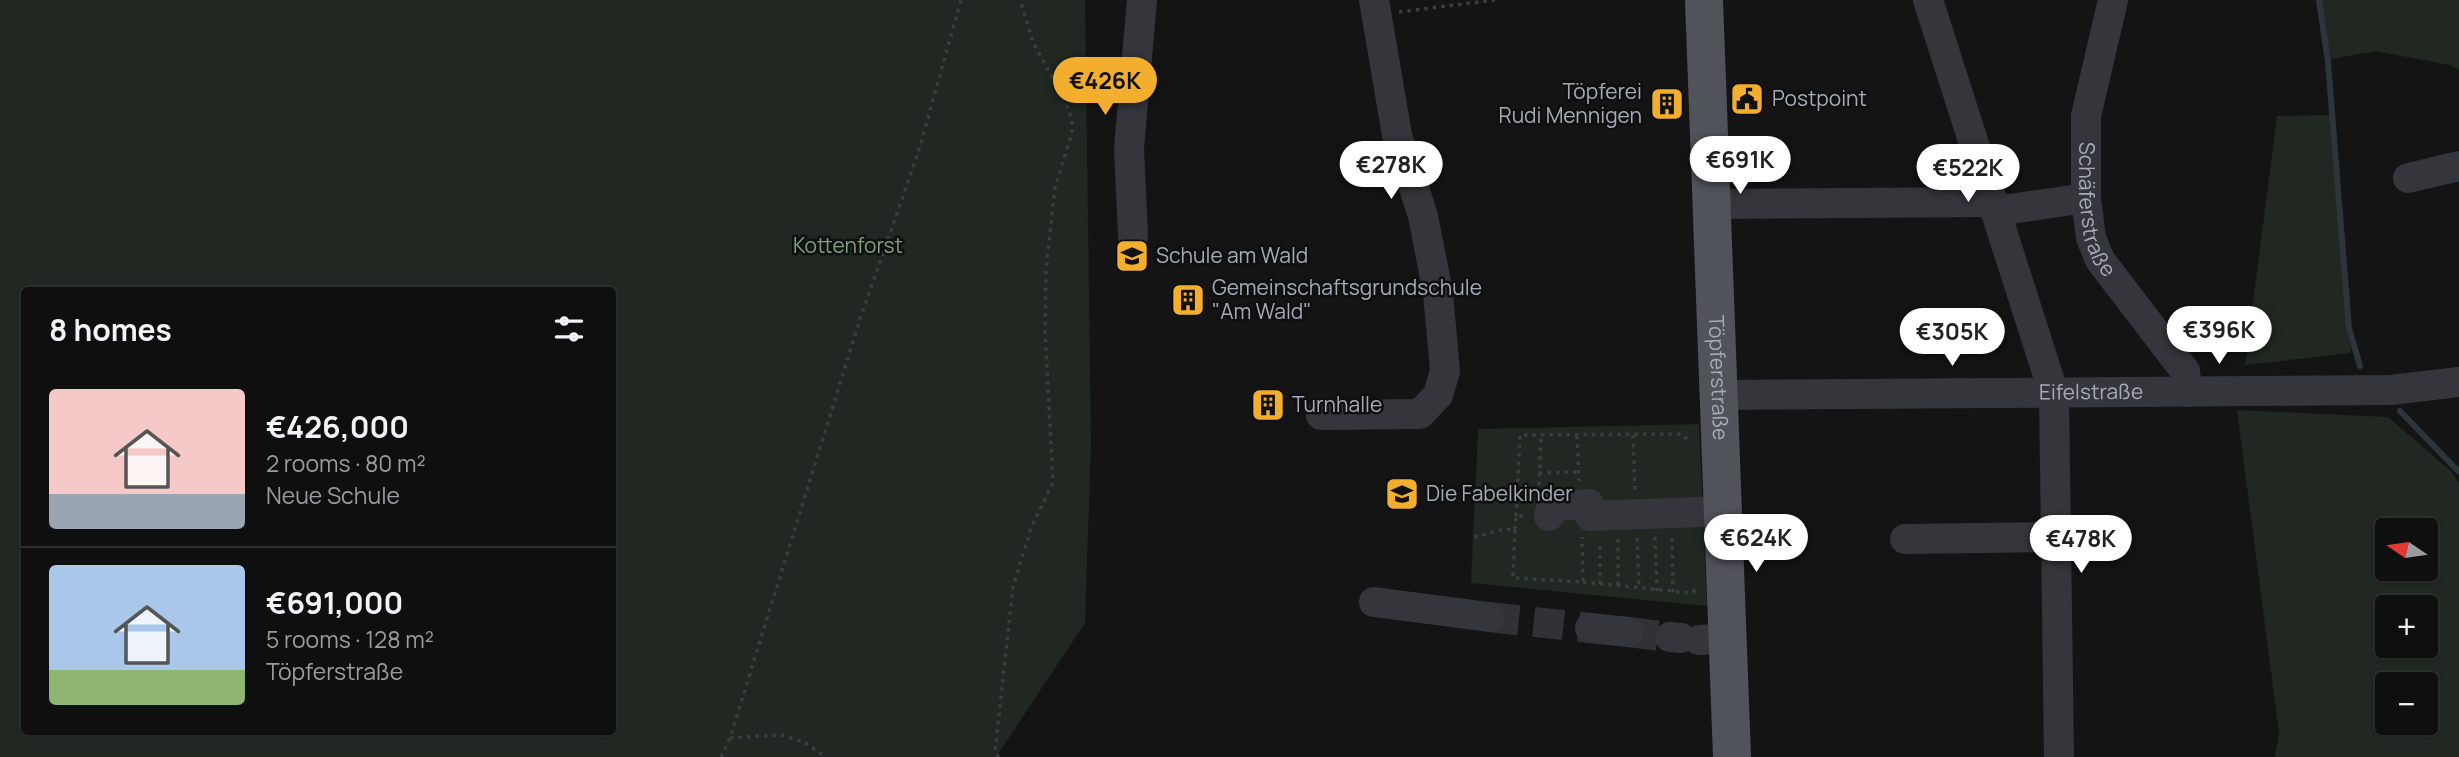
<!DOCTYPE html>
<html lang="en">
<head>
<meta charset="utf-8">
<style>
	:root { --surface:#0f0f10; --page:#1d1d1e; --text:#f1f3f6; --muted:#9b9c9f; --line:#2f2f30; --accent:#f4ae2d }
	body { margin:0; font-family:Manrope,sans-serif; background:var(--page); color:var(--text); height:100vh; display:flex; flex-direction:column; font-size:26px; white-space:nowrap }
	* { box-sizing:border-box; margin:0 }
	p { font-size:23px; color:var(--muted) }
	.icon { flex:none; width:38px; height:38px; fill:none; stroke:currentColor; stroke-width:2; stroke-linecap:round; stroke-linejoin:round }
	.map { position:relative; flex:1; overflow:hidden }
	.panel { position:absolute; left:21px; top:287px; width:595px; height:448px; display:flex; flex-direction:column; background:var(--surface); border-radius:7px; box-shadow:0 2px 5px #0004,0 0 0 2px var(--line) }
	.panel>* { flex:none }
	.needle { width:46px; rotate:283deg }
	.fabs { position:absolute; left:2375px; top:518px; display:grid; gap:14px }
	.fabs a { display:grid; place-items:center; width:63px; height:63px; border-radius:7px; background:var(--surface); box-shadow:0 2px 5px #0004,0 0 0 2px var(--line); font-size:35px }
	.price { position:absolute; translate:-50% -60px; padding:0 16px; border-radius:24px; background:#fff; color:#222; font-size:23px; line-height:46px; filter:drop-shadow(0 2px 4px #0008) }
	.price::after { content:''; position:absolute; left:50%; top:42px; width:21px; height:16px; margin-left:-10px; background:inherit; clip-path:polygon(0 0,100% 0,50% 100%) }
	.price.selected { background:var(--accent); color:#111 }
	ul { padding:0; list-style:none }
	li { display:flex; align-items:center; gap:21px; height:175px; padding:0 28px }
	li+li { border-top:2px solid var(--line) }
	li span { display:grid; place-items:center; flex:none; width:196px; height:140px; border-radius:7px; color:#555 }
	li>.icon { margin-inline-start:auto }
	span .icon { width:84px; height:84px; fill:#fffc; stroke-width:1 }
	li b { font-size:30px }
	h2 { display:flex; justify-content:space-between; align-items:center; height:84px; padding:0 28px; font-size:30px }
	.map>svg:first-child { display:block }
	.green { fill:#202821; fill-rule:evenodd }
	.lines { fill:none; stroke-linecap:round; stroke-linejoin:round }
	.stream { stroke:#2c353b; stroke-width:6 }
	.minor-tunnel { stroke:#313235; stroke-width:30; stroke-dasharray:30 15; stroke-linecap:butt }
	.path { stroke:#3b3d42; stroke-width:3.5; stroke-dasharray:3.5 5; stroke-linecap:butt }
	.minor { stroke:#35363b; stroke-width:30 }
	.major { stroke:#51535a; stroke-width:38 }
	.labels { text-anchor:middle; stroke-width:5; stroke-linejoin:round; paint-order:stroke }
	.poi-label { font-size:21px; fill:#a5abb6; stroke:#0f0f10; text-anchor:start }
	.street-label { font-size:21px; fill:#a5abb6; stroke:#0f0f10 }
	.park-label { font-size:21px; fill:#7ca17d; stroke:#0f0f10 }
</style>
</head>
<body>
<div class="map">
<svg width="2459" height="757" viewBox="0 0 2459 757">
	<rect width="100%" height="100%" fill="#141415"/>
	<path class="green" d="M0,0H1085L1091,443L1085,623L996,757H0ZM24,290H612V732H24Z
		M2316,0H2459V70L2450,65L2376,51L2326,60Z
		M2330,115L2351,353L2245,365L2277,116Z
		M2237,410L2388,417L2452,472L2459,484V757H2275L2279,733ZM2387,530H2426V569H2387ZM2426,607V646H2387V607ZM2426,684V723H2387V684Z
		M1699,424L1707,606L1471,583L1478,429Z"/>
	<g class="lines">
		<path class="stream" d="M2319,0L2328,62L2349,328L2360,366
			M2400,411L2459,472"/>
		<path class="minor-tunnel" d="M1489,617L1590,628
			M1628,632L1670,637"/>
		<path class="path" d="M1399,12L1495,0
			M1633,435L1635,492
			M1577,436L1579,481
			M1539,473L1579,472
			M1539,485L1541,435
			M1516,516L1520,435L1681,434L1691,442
			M1515,530L1513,578L1583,582L1582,537
			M1474,537L1505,529L1515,530L1516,516H1525
			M1655,537L1657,591
			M1637,538L1639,589
			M1672,538L1673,592
			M1618,539V586
			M1583,582L1691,593L1697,589
			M1600,584V541
			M730,738L782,735L804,742L826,757
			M721,757L730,738L860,319L918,153L961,0
			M999,757L995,752L1013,587L1031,528L1053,482L1045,331L1046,269L1055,187L1072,133V120L1066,103L1033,42L1020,0"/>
		<g class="minor">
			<path d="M1928,0L2054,394L2059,757"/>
			<path id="s1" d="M2113,0L2086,116V198L2091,238L2100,260L2185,371L2187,392"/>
			<path d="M2408,178L2459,166"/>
			<path d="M1710,204L1994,202"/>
			<path d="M1996,211L2086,198"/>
			<path d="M1133,236L1129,148L1142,0"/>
			<path id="s2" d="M1718,395L2391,390L2459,382"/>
			<path d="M1321,415L1420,414L1438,395L1445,371L1438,293L1423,216L1397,135L1374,0"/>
			<path d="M1549,516L1552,506L1589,504L1590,516L1725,511"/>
			<path d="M1905,539L2055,537"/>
			<path d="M1374,602L1489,617"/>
			<path d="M1590,628L1628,632"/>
			<path d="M1670,637L1681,638"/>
			<path d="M1699,640L1729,638"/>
		</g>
		<path class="major" id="s3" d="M1704,0L1732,757"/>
	</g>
	<defs>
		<symbol id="civic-square" viewBox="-11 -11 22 22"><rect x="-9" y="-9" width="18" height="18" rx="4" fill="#f4ae2d" stroke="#0f0f10"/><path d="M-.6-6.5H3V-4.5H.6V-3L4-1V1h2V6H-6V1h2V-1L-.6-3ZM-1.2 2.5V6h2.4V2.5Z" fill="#111"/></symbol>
		<symbol id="building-square" viewBox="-11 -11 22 22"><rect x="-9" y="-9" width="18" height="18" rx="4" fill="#f4ae2d" stroke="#0f0f10"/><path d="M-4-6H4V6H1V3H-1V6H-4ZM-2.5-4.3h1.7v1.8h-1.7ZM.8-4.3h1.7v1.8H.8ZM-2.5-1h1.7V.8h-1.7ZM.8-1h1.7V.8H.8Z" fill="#111"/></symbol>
		<symbol id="school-square" viewBox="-11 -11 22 22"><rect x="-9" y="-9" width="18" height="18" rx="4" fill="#f4ae2d" stroke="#0f0f10"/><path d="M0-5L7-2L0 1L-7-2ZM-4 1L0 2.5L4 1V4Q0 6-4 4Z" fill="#111"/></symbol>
	</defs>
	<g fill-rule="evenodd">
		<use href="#civic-square" x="1728" y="80" width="38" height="38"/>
		<use href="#building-square" x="1648" y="85" width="38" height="38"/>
		<use href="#school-square" x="1113" y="237" width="38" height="38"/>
		<use href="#building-square" x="1169" y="281" width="38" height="38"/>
		<use href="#building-square" x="1249" y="386" width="38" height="38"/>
		<use href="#school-square" x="1383" y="475" width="38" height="38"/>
	</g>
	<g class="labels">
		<g class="poi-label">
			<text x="1642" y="99" text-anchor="end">Töpferei<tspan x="1642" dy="24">Rudi Mennigen</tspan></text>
			<text x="1772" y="106">Postpoint</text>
			<text x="1156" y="263">Schule am Wald</text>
			<text x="1212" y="295">Gemeinschaftsgrundschule<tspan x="1212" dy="24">"Am Wald"</tspan></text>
			<text x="1292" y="412">Turnhalle</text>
			<text x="1426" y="501">Die Fabelkinder</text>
		</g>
		<g class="street-label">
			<text dy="7" stroke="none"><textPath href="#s1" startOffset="214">Schäferstraße</textPath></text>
			<text dy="7" stroke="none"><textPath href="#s3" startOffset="378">Töpferstraße</textPath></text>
			<text dy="7" stroke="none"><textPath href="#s2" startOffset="373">Eifelstraße</textPath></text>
		</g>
		<g class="park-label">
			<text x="848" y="253">Kottenforst</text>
		</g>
	</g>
</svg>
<div class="fabs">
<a><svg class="needle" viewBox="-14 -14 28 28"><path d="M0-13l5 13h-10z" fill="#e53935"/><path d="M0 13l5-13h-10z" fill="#9b9c9f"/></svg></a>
<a>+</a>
<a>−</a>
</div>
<b class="price selected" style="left:1105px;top:117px">€426K</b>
<b class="price" style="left:1740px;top:196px">€691K</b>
<b class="price" style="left:1391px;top:201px">€278K</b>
<b class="price" style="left:1968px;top:204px">€522K</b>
<b class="price" style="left:2219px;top:366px">€396K</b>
<b class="price" style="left:1952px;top:368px">€305K</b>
<b class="price" style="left:1756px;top:574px">€624K</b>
<b class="price" style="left:2081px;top:575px">€478K</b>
<section class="panel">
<h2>8 homes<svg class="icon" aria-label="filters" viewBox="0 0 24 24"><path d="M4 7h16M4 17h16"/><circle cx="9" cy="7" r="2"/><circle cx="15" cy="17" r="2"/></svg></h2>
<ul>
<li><span style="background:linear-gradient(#f6c9c9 75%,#9aa5b1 0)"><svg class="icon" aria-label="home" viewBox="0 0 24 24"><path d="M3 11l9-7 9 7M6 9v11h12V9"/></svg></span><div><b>€426,000</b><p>2 rooms · 80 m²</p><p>Neue Schule</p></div></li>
<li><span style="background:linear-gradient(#a9c7e8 75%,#8fb573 0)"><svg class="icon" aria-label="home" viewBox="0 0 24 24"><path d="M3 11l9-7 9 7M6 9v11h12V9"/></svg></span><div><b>€691,000</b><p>5 rooms · 128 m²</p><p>Töpferstraße</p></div></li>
</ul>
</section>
</div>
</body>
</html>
